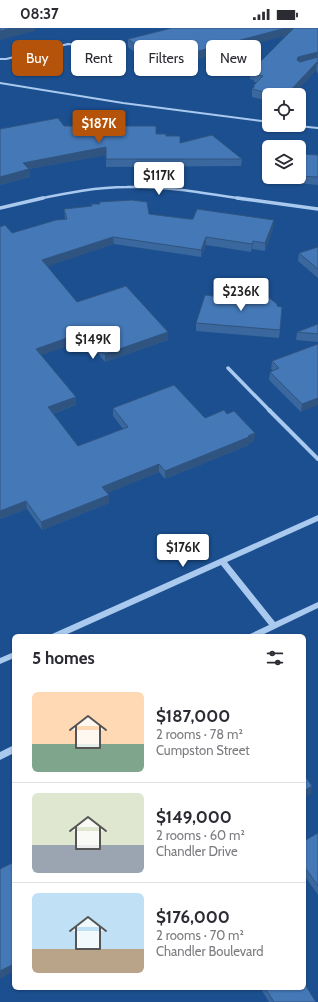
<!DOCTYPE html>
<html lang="en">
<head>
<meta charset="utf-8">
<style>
	:root { --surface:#fff; --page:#f2f2f3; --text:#2b2b33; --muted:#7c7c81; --line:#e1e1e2; --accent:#b45309 }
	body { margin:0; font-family:Cabin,sans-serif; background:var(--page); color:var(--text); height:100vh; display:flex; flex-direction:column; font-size:15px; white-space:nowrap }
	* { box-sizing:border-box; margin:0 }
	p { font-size:13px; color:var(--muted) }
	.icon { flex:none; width:22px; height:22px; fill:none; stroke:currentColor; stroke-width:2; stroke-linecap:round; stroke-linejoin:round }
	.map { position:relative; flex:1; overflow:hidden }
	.side { position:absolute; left:12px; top:606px; width:294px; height:356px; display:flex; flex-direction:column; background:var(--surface); border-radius:6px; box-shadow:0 1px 3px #0004 }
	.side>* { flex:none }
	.guide { position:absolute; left:12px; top:12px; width:294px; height:36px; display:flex; gap:8px }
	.controls { position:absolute; left:262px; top:60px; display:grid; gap:8px }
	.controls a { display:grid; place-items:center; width:44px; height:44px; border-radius:6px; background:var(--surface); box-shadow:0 1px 3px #0004; font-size:20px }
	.price { position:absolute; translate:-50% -34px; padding:0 9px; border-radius:4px; background:#fff; color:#222; font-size:13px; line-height:26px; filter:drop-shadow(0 1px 2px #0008) }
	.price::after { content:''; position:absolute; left:50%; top:24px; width:12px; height:9px; margin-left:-6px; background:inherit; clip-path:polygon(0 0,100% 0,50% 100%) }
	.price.on { background:var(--accent); color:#fff }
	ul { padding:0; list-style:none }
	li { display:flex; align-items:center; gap:12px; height:100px; padding:0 20px }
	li+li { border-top:1px solid var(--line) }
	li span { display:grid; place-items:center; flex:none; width:112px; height:80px; border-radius:6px; color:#555 }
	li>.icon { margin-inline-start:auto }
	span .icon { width:48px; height:48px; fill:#fffc; stroke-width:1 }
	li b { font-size:17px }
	h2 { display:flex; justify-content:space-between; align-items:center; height:48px; padding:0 20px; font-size:17px }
	.pill { padding:0 14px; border-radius:6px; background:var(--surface); box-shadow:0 1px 3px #0004; font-size:14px; line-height:36px }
	.pill.on { background:var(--accent); color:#fff }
	.status { display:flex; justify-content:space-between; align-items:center; height:28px; padding:0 20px; background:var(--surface); direction:ltr }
	.status svg { height:11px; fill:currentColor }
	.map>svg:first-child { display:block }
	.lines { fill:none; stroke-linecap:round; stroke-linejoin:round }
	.service { stroke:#a9c9ee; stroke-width:2 }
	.minor-far2 { stroke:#a9c9ee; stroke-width:2.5 }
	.minor-far1 { stroke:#a9c9ee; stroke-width:3.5 }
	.minor { stroke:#a9c9ee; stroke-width:4 }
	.tertiary { fill:#a9c9ee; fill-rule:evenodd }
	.wall { fill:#3a679d }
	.shaded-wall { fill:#305480 }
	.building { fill:#4478b7; stroke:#305480 }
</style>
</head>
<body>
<div class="status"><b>08:37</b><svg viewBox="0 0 49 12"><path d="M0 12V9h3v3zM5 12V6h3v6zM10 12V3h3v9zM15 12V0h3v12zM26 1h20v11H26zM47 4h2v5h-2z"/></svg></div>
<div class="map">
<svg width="318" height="974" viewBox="0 0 318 974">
	<rect width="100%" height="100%" fill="#1b4f8f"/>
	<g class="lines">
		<path class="service" d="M0,31H6L68,16L84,17L120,47
			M0,55L123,75L269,94
			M288,97L318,100"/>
		<path class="minor-far2" d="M38,171C67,165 97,159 127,159C166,158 205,165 243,171"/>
		<path class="minor-far1" d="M237,170L318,181
			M0,180L43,170
			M228,340L270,383"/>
		<path class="minor" d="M269,382L318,431"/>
		<path class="tertiary" d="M318,487V493L227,534L275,594L318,574V580L260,608H249L250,606L269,597L221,537L63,608H51L52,606Z
			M14,624V630L0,636V630Z
			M14,717V725L0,732V724Z"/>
	</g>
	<path class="wall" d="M318,0V46L316,42L293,67H269V73L252,69V61L253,60V58L257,54H254V52L250,51V44L286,7L157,42L128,19V11Z
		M64,98L156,106L166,108L180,115L242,131L241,138L106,139V127L29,141L30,149L0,157V101Z
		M299,126L318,127V157L274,153V149H299Z
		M64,181L149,186L189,191L273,200L265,223L252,221L251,224L206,217L201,229L114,216L47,238L77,274L168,304V312L105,334L89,314H87L85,312L41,327L76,377L53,386L78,418L123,401L113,388V380L205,390L254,413L249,415V417L165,451L159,444L107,465L109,475L42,502L27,481L0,491L12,205L65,191Z
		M318,219V250L298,233L299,225Z
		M277,278L280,302L279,310L196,303V295Z
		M318,296V314L296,312L297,304Z
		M318,316L301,384L269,352L270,344L273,343L271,341L272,333Z
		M318,805V867L304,847V813Z
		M261,960H304L316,974H269L261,961Z"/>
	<path class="shaded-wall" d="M12,0H35V3L0,12V3Z
		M286,0H296V5L157,42V34Z
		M318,24L317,31L297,37V32L298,29Z
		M317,34L316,42L293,67H287V66Z
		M106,119L107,127L24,142L23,135Z
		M29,141L30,149L0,157V149Z
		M274,192L273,200L265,223V215Z
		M113,209L114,216L43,240L42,232Z
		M206,209V217L201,229V222Z
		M253,213L252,221L251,224L252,216Z
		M84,304L85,312L37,329L36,321Z
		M168,304V312L105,334V326Z
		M86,306H88L89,314H87Z
		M76,369V377L49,387L48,379Z
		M318,370V377L301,384L302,376Z
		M255,405L254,413L249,415V417L165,451V443Z
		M159,436V444L103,467L102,459Z
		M109,467V475L42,502L41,494Z
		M26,473L27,481L0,491V483Z
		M312,758L311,766L304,770V763Z
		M14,936V943L0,951V943Z"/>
	<path class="building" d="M0,0H12L0,3Z
		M172,0H286L157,34L128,11Z
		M294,0H318V24L298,29L297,32L300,34L318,29V36L317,34L287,66L280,64L277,67L252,61L255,58H253L263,48L254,46L255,45L250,44Z
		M58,90L64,98H156V106H166V108H180V115L212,107L242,131H106V119L23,135L29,141L0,149V101Z
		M299,126L318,127V149L299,148Z
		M132,172L147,174L149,186L189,191H193L197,181L274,192L265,215L253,213L252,216L206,209L201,222L113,209L42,232L77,274L126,258L168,304L105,326L88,306H86L84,304L36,321L76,369L48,379L78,418L128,399L113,380L174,357L205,390L224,382L227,386L234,383L255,405L248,408L249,409L165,443L159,436L102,459L109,467L41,494L26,473L0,483V199L5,197L12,205L56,192L67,191L64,181L92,178L91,176H100L99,174Z
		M318,219V241L299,225Z
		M249,266L267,268L277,276V278L282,279L280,302L196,295L205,267L239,271Z
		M318,296V306L297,304Z
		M318,316V370L302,376L270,344L279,340L272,333Z
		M304,747L312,758L304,763Z
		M318,805V858L304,838V813Z
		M14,834V936L0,943V841Z
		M304,955L316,974H274L265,960H304Z"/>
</svg>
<div class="controls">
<a><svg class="icon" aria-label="locate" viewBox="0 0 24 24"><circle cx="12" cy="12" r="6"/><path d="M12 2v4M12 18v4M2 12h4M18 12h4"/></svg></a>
<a><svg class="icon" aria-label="layers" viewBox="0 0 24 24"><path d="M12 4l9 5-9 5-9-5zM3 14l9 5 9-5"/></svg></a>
</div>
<b class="price on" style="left:99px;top:116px">$187K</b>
<b class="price" style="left:159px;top:168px">$117K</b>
<b class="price" style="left:241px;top:284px">$236K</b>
<b class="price" style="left:93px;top:332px">$149K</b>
<b class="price" style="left:183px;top:540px">$176K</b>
<div class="guide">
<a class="pill on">Buy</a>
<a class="pill">Rent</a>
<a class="pill">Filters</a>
<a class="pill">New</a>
</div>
<section class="side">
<h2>5 homes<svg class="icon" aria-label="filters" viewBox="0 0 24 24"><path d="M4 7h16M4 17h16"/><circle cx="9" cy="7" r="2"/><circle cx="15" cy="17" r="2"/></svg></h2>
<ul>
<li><span style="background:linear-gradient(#ffd9b3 65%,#7fa58c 0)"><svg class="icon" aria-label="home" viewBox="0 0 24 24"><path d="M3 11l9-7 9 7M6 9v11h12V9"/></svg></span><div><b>$187,000</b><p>2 rooms · 78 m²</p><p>Cumpston Street</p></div></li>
<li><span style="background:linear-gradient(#dfe7d0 65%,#9aa5b1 0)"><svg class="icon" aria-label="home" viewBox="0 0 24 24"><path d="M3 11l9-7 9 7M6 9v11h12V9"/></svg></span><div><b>$149,000</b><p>2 rooms · 60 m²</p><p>Chandler Drive</p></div></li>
<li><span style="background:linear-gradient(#bfe0f5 70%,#b9a48a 0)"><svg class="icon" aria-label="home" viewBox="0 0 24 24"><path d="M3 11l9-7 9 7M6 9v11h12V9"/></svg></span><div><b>$176,000</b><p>2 rooms · 70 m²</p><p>Chandler Boulevard</p></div></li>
</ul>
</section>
</div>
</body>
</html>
